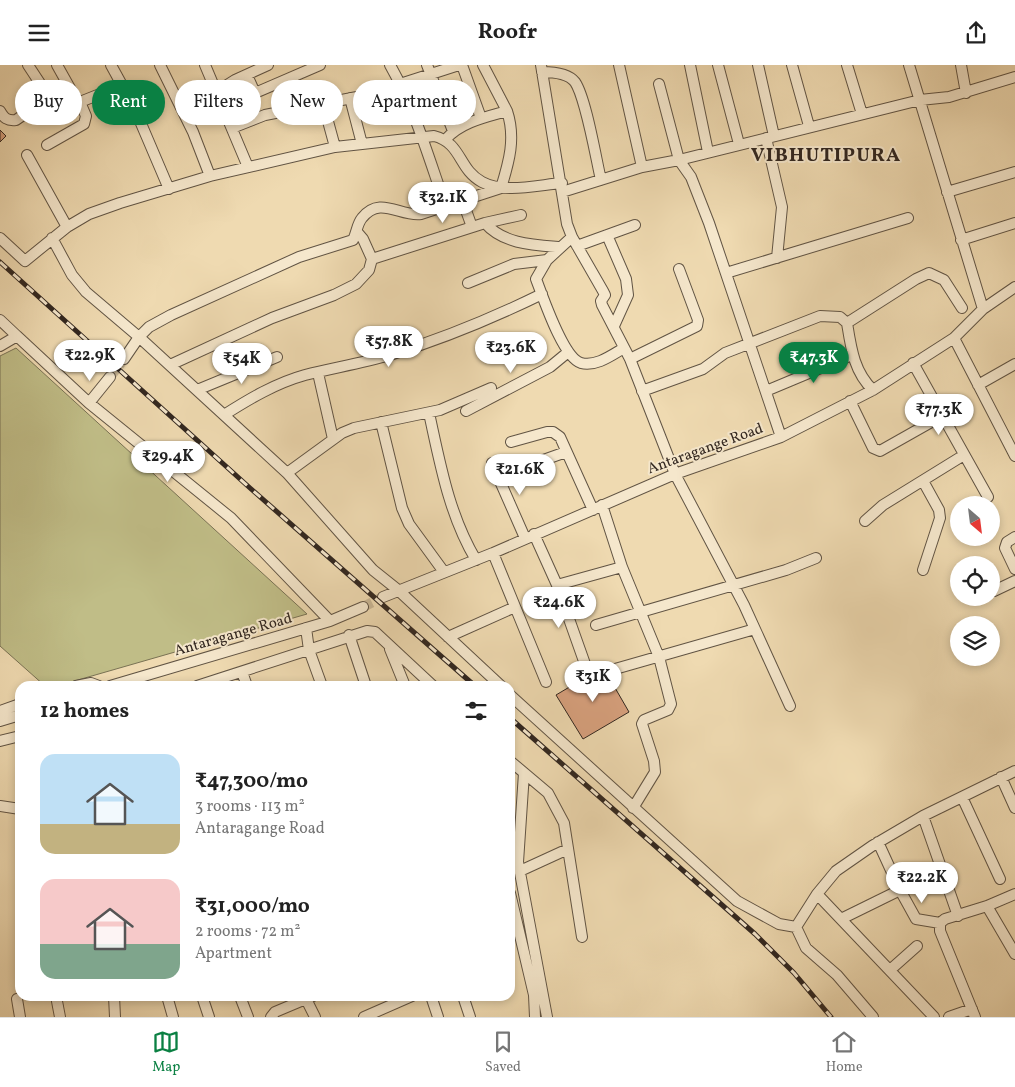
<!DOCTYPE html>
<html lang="en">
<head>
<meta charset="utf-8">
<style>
	:root { --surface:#fff; --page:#f2f2f2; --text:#222; --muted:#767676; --line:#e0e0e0; --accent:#0b8043 }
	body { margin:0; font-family:Vollkorn,serif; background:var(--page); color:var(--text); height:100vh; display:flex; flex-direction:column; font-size:19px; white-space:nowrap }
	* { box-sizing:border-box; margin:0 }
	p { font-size:16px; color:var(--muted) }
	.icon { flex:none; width:28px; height:28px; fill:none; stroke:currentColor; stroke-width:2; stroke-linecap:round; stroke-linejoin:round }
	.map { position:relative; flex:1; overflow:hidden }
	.details { position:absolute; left:15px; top:616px; width:500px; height:320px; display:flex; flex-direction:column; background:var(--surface); border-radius:15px; box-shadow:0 2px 8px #0003 }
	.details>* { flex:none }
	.banner { position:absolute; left:15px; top:15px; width:500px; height:45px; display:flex; gap:10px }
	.needle { width:32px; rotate:152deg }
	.buttons { position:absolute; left:950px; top:431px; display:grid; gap:10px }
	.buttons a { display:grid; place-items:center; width:50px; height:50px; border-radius:50%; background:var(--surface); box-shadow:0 2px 8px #0003; font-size:25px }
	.price { position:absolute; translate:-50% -42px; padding:0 11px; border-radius:18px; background:#fff; color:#222; font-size:16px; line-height:32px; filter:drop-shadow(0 1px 2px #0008) }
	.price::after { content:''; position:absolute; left:50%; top:30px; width:15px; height:11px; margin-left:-8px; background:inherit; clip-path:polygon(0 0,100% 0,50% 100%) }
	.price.active { background:var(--accent); color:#fff }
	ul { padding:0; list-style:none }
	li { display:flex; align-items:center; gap:15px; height:125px; padding:0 25px }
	li span { display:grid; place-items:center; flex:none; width:140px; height:100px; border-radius:15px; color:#555 }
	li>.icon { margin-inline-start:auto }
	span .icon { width:60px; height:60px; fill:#fffc; stroke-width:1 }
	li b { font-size:21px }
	h2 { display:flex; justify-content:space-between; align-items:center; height:60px; padding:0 25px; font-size:21px }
	.pill { padding:0 18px; border-radius:22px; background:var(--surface); box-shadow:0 2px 8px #0003; font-size:18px; line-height:45px }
	.pill.active { background:var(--accent); color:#fff }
	header { display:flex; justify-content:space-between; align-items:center; height:65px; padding:0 25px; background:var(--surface); font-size:22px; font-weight:700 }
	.menu { display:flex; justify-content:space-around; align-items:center; height:70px; border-top:1px solid var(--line); background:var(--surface); font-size:14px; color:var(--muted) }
	.menu a { display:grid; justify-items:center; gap:2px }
	.menu .active { color:var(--accent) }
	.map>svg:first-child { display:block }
	.green { fill:#c0bd87; stroke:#797254 }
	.building { fill:#d8a17e; stroke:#322720 }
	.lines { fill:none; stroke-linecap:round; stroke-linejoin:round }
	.minor-tunnel { stroke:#c9b694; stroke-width:10; stroke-dasharray:10 5; stroke-linecap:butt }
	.minor-casing { stroke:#615444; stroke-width:12 }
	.minor { stroke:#f5e7cc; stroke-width:10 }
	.rail-casing { stroke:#322720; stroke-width:5 }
	.rail { stroke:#f5e7cc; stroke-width:3; stroke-dasharray:9; stroke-linecap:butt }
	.labels { text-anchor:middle; stroke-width:4; stroke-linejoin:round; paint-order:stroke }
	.street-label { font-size:15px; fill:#322720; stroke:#f5e7cc }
	.district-label { font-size:20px; font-weight:bold; letter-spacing:1px; fill:#322720; stroke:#f5e7cc }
</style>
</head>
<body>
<header><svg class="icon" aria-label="menu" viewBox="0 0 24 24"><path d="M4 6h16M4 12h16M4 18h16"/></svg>Roofr<svg class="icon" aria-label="share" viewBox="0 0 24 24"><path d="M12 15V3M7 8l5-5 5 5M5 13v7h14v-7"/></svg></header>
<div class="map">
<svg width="1015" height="952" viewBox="0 0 1015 952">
	<rect width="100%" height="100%" fill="#efdab1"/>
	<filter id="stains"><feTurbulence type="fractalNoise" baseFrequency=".004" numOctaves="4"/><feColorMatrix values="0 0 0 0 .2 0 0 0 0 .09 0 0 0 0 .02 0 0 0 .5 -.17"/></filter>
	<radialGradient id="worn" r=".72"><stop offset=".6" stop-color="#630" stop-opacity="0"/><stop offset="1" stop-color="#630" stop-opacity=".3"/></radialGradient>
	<path class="green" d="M16,283L307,549L57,621H45L0,581V291Z"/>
	<path class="building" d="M0,65L6,71L0,77Z
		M603,602L629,647L583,674L556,630Z"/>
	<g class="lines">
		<path class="minor-tunnel" d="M110,312L124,294
			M363,542L383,532"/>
		<defs>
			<path id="minor" d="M28,0L49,32
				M57,0L76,34L80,37L120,21
				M111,0L134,42L169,124
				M160,0L193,67L210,111
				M205,0L248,102
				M390,0C415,44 429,94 446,142
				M427,0L453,66
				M462,0L481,53
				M541,0L567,159L572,172L603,226L605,230L601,236L602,240L630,294L675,409L744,540L790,641
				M619,0L642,102L679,95L691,112L709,158L781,372
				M690,0L708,87
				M718,0L739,79
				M758,0L774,71
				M792,0L809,61
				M847,0L862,49
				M909,0L983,244
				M961,0L966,28
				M542,7C552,7 568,8 575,17C586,33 596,94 601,115
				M247,10L255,28L320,0
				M400,19L459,0
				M659,19L679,95L920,35L949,32L1015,12
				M216,27L235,15L268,0
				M350,33L362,79
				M323,38L335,82
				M0,46C4,53 7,56 16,55L49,32L69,23
				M232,63L265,50L357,32
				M766,73L782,142L777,193
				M446,74C461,57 486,52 507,46L483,0
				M47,80L84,59L86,51L80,37
				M27,90L67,162
				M562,127L642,102
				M947,127L1015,107
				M463,137L472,162
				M485,158C503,179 533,180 560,182
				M607,170L626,214L628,230L614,261
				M572,172L547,195L536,214C543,232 563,293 581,298C596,302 612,290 624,283
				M0,173L25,196L67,162L89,149L120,138L210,111L335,82L434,71C462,78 458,104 482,117C504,129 538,120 562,118
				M52,173L72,210L86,227L139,272L287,408L373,505L398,525L501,621
				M961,175L1015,158
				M577,181L635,160
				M372,194L485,158L521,150
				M726,208L908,153
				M468,218L514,199L547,195
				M0,255L17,271
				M847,258L916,214L929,208L944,215L962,243
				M954,273L1015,391
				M0,281L17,271L89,338L231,453L330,556
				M124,294L139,272L149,262L171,250L299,192L353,175C357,167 357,159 362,153C380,130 400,152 421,149L501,123C509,97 516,73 507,46
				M630,294L697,261L698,255L679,204
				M913,298L988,432
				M170,300L272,253L334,230L356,219L369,205L372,194L363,174L357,167
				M318,308L333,374
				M978,320L1015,299
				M197,325L277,292
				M642,326L703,304L725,288L820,251L840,252L847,258C851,283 854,307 873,325
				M766,326L852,290
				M850,336L873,383L880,386L942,351
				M89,338L110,312
				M466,346L550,302L567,288
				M429,348C440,398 449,450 476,495
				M224,350C249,334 276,318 305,310C333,303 362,298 390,290C442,274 493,253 542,229
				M381,357L402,443L409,459L444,507
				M511,377L547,367H553L560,372L593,445
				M492,398L525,473
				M521,403L566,387
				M287,408L342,368L354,363L440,345L491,323
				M923,416L939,445L940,453L923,505
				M602,440L622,502
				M865,456L883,440L964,390
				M534,469L557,520L622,502L659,592L671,639L668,645L644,655L642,659L654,696L655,707L633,743
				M1015,472L1007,477L1005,483L1015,504
				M493,488L546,617
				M557,520L585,599
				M994,526L1015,516
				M383,532L493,488L675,409L781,372L873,325L954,273L983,244L1015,222
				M596,560L786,505L816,493
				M306,563L309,585L322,621
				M349,570L366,621
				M448,572L515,542
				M390,584L405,621
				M615,604L755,564
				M242,607L247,621
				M76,621L91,618L99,621
				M110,621L330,556L363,542
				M197,621L367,566L375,567L433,621
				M510,630L737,836L779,859L796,862L817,829L836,806L872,781L923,751L1015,706
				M0,646L20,639
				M0,656L20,650
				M0,676L20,671
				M510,696L548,728L564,758L582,872
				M524,708L518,797L547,952
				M1001,712L1015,743
				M962,732L1000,814
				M0,741L20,744
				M923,751L958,851
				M520,806L568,784
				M900,825L916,854L940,858
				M510,828L534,930L535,952
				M817,829L934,952
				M987,841L1015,889
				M841,854L900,825L878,777
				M796,862L806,883L837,910L873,952
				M890,905L917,881
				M56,931L60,952
				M114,931L115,952
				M167,931L173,952
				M202,931L209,952
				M431,931L438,952
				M463,931L470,952
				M17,934L20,952
				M241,934L248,952
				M306,934L315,952
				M271,952L275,947L313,931
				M364,952L412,931
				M949,952L972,944
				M975,952L940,866V858L945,854L987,841L1015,829"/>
		</defs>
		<use href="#minor" class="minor-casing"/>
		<use href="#minor" class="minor"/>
		<defs>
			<path id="rail" d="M0,197L250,423L475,621
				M510,653L755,869L794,908L831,952"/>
		</defs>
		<use href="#rail" class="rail-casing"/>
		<use href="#rail" class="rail"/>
	</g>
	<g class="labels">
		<g class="street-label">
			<text transform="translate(705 383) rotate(-20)" y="5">Antaragange Road</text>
			<text transform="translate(233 569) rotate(-16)" y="5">Antaragange Road</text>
		</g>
		<g class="district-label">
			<text x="826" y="96">VIBHUTIPURA</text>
		</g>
	</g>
	<rect width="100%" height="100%" filter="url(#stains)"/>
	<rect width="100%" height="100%" fill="url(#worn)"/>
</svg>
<div class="buttons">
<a><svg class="needle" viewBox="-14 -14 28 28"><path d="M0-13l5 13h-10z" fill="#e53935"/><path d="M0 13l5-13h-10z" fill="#767676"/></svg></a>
<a><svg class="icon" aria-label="locate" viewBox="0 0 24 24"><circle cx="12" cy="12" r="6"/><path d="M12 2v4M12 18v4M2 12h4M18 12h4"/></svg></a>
<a><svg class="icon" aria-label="layers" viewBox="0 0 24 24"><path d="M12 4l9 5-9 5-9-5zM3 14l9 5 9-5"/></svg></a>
</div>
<b class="price" style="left:443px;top:159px">₹32.1K</b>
<b class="price" style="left:389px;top:303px">₹57.8K</b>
<b class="price" style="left:511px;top:309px">₹23.6K</b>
<b class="price" style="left:90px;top:317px">₹22.9K</b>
<b class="price active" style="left:814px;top:319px">₹47.3K</b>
<b class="price" style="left:242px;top:320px">₹54K</b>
<b class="price" style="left:939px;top:371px">₹77.3K</b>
<b class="price" style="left:168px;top:418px">₹29.4K</b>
<b class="price" style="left:520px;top:431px">₹21.6K</b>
<b class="price" style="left:559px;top:564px">₹24.6K</b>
<b class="price" style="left:593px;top:638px">₹31K</b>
<b class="price" style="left:922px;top:839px">₹22.2K</b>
<div class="banner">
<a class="pill">Buy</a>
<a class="pill active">Rent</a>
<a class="pill">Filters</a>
<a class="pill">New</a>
<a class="pill">Apartment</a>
</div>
<section class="details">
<h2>12 homes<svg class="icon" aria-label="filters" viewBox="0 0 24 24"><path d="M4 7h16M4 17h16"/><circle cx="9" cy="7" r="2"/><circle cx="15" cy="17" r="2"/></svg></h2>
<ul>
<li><span style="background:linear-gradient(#bfe0f5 70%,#c2b280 0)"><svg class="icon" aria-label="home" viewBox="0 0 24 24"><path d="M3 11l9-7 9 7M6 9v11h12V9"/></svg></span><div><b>₹47,300/mo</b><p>3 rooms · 113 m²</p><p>Antaragange Road</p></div></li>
<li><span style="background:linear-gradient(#f6c9c9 65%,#7fa58c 0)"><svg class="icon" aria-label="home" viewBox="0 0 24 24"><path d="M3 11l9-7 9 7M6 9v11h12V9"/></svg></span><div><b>₹31,000/mo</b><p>2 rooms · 72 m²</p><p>Apartment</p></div></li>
</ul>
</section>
</div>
<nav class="menu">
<a class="active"><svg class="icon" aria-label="map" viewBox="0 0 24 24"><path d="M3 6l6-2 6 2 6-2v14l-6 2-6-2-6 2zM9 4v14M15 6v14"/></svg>Map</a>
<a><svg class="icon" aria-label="saved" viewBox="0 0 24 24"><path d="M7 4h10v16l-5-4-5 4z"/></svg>Saved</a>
<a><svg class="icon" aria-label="home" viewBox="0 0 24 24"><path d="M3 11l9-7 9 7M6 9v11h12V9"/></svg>Home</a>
</nav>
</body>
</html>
